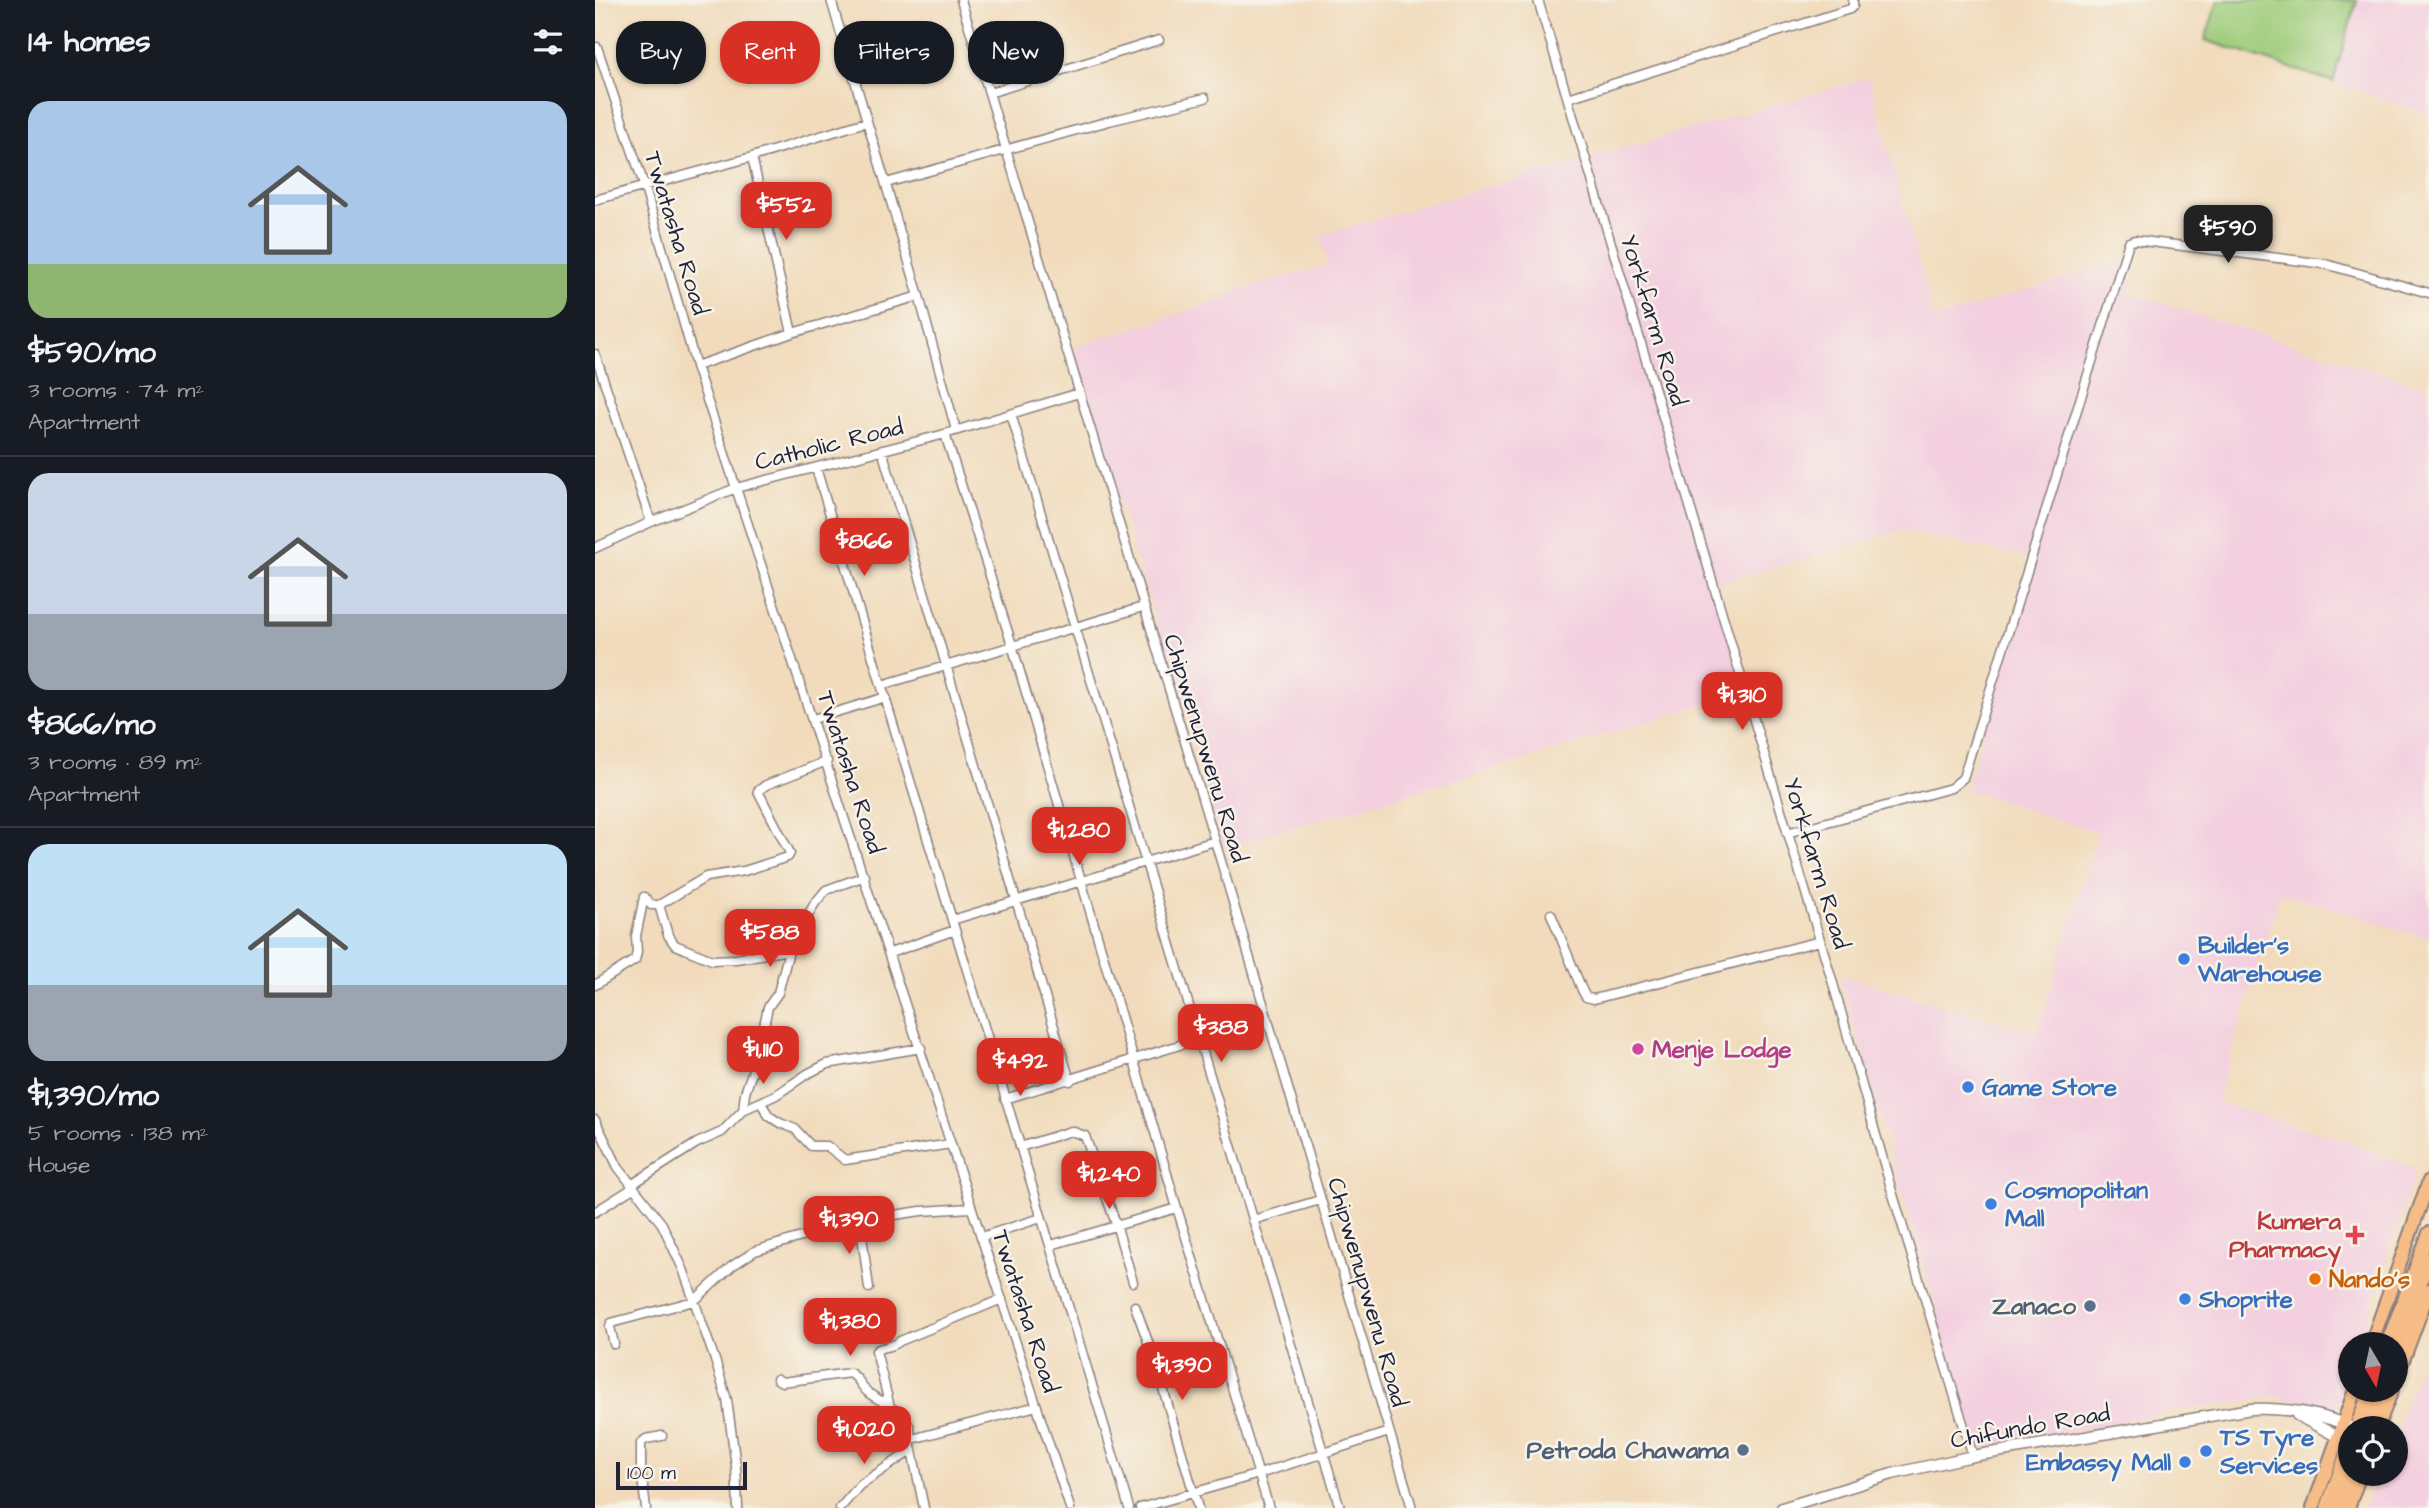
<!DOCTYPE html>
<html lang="en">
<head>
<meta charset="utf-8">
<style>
	:root { --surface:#171b24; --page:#20242c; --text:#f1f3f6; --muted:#9ea1a6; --line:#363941; --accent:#d93025 }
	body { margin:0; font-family:"Architects Daughter",sans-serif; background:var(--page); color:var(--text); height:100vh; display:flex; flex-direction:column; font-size:26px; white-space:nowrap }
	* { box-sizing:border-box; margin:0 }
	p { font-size:23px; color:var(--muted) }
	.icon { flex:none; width:38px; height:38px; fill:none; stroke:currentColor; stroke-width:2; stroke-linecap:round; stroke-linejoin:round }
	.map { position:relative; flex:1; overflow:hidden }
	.side { display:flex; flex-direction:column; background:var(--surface); width:595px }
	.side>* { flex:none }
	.top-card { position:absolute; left:21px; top:21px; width:665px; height:63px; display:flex; gap:14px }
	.needle { width:46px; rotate:171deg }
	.fabs { position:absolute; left:1743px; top:1332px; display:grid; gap:14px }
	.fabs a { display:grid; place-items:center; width:70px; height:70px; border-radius:50%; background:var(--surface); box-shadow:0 2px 5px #0004; font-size:35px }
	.scale { position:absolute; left:21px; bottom:18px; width:131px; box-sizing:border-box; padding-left:7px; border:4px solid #22223b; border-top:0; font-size:19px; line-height:24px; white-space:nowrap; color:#22223b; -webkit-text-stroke:5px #f7f3e8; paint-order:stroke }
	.price { position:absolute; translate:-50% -60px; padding:0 16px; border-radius:14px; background:var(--accent); color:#fff; font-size:23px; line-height:46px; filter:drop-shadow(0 2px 4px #0008) }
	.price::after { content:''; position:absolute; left:50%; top:42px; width:21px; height:16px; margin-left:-10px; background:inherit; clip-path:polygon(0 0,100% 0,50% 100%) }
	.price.selected { background:#222; color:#fff }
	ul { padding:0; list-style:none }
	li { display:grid; align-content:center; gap:14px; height:371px; padding:0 28px }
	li+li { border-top:2px solid var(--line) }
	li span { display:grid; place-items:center; height:217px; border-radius:21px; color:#555 }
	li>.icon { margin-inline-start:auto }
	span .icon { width:126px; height:126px; fill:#fffc; stroke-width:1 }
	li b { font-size:30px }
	h2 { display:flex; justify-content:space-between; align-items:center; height:84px; padding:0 28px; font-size:30px }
	.tag { padding:0 24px; border-radius:28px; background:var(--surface); box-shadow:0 2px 5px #0004; font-size:24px; line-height:63px }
	.tag.selected { background:var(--accent); color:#fff }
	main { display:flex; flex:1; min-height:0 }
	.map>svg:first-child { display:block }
	.built { fill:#f3cfdf }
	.green { fill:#9ecc7a; stroke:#60775a; stroke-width:2 }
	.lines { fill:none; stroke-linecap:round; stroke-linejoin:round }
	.minor-casing { stroke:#8a7e7c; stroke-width:11 }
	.tertiary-casing { stroke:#8a7e7c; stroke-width:13 }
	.primary-casing { stroke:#8a7e7c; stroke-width:16 }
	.minor { stroke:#fff; stroke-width:8 }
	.tertiary { stroke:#fff; stroke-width:10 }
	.primary { stroke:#f7bd88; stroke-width:12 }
	.shop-dot { fill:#3f7fe0; stroke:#f7f3e8; stroke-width:2.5 }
	.hotel-dot { fill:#d1479c; stroke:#f7f3e8; stroke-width:2.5 }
	.health-dot { fill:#e0444e; stroke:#f7f3e8; stroke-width:2.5 }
	.food-dot { fill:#e8710a; stroke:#f7f3e8; stroke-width:2.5 }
	.service-dot { fill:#5c6f8a; stroke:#f7f3e8; stroke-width:2.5 }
	.labels { text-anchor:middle; stroke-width:5; stroke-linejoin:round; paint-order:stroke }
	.street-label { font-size:24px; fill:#22223b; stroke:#f7f3e8 }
	.shop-label { font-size:24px; font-weight:bold; fill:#366cbe; stroke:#f7f3e8; text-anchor:start }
	.hotel-label { font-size:24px; font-weight:bold; fill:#b23c85; stroke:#f7f3e8; text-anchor:start }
	.health-label { font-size:24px; font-weight:bold; fill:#be3a42; stroke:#f7f3e8; text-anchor:end }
	.food-label { font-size:24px; font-weight:bold; fill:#c56008; stroke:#f7f3e8; text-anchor:start }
	.service-label { font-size:24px; font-weight:bold; fill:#4e5e75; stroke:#f7f3e8; text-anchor:end }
</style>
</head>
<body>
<main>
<section class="side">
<h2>14 homes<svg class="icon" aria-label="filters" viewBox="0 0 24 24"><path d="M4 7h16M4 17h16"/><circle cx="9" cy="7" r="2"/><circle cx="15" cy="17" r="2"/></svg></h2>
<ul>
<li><span style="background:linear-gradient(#a9c7e8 75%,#8fb573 0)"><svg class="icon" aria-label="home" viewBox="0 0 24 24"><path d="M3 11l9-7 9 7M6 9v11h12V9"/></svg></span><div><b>$590/mo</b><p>3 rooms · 74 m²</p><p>Apartment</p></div></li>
<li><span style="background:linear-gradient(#c9d6e8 65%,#9aa5b1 0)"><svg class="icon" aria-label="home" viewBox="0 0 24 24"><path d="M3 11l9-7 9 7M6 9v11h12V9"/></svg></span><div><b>$866/mo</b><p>3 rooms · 89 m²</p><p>Apartment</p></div></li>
<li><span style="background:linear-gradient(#bfe0f5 65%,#9aa5b1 0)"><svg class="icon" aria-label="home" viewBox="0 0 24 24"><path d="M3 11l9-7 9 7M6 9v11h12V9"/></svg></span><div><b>$1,390/mo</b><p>5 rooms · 138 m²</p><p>House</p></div></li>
</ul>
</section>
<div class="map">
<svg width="1834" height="1508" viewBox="0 0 1834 1508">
	<rect width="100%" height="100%" fill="#f7f3e8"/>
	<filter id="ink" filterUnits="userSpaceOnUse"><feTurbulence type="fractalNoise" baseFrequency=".0143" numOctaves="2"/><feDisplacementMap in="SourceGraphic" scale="14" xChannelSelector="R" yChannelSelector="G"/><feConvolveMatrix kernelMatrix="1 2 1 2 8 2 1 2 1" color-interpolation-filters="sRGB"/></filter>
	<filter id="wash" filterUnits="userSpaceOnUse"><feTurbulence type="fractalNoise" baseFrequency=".00686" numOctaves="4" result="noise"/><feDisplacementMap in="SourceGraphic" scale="28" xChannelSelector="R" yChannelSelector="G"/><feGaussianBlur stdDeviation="1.57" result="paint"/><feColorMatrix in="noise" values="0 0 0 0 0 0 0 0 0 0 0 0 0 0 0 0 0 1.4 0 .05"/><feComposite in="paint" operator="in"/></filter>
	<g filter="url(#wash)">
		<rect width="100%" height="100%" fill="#f1dbbc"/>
		<path class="built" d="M1762,0H1834V114L1738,82Z
			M1274,78L1339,319L1521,262L1539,267L1534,293L1834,388V939L1685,892L1621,1102L1751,1141L1821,1169L1764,1344H1755V1370L1744,1403L1737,1407L1681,1397L1583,1410L1398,1448L1387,1447L1379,1441L1244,975L1442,1034L1503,833L1371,790L1441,559L1307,531L1118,584L1150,692L885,773L627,848L590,711L546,575L479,347L634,298L640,291L733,265L725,235Z
			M1834,1348V1508H1769L1782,1474H1801V1428Z"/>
		<path class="green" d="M1623,0H1762L1738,82L1610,40Z"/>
	</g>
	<g filter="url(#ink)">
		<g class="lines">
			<defs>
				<path id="minor" d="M236,0L324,296L361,430
					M366,0L620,841L817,1508
					M943,0L1237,980L1296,1188L1378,1456
					M2,47L49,185L101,366L475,1508
					M394,93L564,40
					M973,98L1255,9L1258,6V0
					M157,157L197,333
					M291,183L514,121L610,98
					M0,200L157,157L271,122
					M0,354L56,522
					M101,366L197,333L324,296
					M416,414L745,1508
					M350,434L418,648L582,1208L674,1508
					M287,450L475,1081
					M221,468L534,1508
					M0,548L56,522L141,488L350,434L484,393
					M287,685L548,607
					M218,719L291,697
					M1192,833L1356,788L1368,778L1534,242L1540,240L1730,264L1834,293
					M49,897L56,905H64L111,877L149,871L193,857L195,853L163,791L171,785L232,761
					M64,905L73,935L80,945L117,960L141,959L194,950
					M956,914L988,992L991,997L999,999L1225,941
					M357,920L620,841
					M295,953L360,930
					M0,985L40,960L42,952L41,936L49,897
					M410,1099L672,1018
					M166,1103L174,1116L185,1123L200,1129L216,1146H232L250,1160L356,1144
					M148,1110L150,1093L162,1058L173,1007L183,993L195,947L220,903L231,890L270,876
					M0,1120L23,1167L67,1224L88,1269L120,1360L132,1400L141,1466L143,1508
					M425,1147L476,1131L490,1136L521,1224L538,1282
					M36,1185L102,1143L127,1132L148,1110L181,1095L212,1074L232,1064L326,1048
					M0,1212L38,1188
					M658,1220L725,1200
					M265,1221L274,1288
					M386,1237L446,1218
					M456,1245L582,1208
					M540,1306L560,1361L603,1508
					M19,1344L15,1327L16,1323L99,1301L137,1266L160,1251L233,1229L273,1219L326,1211L376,1208
					M182,1379L187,1382L255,1373C265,1378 266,1388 275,1394C282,1399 288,1401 295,1407
					M317,1439L442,1406
					M51,1508L46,1471V1443L51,1439L67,1436
					M245,1508L265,1485L317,1450
					M329,1508L316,1446L315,1427L307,1415L295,1407L281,1351C288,1345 296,1349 305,1341L407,1299
					M545,1508L664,1474L794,1432"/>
				<path id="tertiary" d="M1702,1415L1747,1439
					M1187,1508L1297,1474L1378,1456L1656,1409C1688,1407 1729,1414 1758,1428"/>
				<path id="primary" d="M1776,1344L1834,1181
					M1792,1344L1834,1233
					M1801,1349L1834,1260
					M1801,1379L1834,1290
					M1761,1428L1775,1390
					M1771,1428L1786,1390
					M1782,1428L1797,1390
					M1718,1508L1760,1390
					M1732,1508L1755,1443
					M1741,1508L1755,1469
					M1753,1508L1765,1474"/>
			</defs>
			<use href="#minor" class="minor-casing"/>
			<use href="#tertiary" class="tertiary-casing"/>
			<use href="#primary" class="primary-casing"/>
			<use href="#minor" class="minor"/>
			<use href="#tertiary" class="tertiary"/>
			<use href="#primary" class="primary"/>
		</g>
	</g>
	<g class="shop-dot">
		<circle cx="1589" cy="959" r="7"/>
		<circle cx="1373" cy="1087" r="7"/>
		<circle cx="1396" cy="1204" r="7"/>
		<circle cx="1590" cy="1299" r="7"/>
		<circle cx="1611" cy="1451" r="7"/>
		<circle cx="1590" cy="1462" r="7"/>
	</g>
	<circle class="hotel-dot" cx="1043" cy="1049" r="7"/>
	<path class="health-dot" d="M1756.5 1224.5h7v7h7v7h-7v7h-7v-7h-7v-7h7z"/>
	<circle class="food-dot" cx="1720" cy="1279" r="7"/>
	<g class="service-dot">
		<circle cx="1495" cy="1306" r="7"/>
		<circle cx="1148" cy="1450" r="7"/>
	</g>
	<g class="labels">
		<g class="street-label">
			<text transform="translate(82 233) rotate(73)" y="8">Twatasha Road</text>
			<text transform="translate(1059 320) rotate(73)" y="8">Yorkfarm Road</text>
			<text transform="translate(234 444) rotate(-14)" y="8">Catholic Road</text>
			<text transform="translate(611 748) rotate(73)" y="8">Chipwenupwenu Road</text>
			<text transform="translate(256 772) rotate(72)" y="8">Twatasha Road</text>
			<text transform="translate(1222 863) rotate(73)" y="8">Yorkfarm Road</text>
			<text transform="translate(773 1292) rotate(74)" y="8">Chipwenupwenu Road</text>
			<text transform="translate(431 1311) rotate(72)" y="8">Twatasha Road</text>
			<text transform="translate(1435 1426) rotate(-10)" y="8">Chifundo Road</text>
		</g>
		<g class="shop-label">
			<text x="1603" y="953">Builder's<tspan x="1603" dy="28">Warehouse</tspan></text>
			<text x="1387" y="1095">Game Store</text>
			<text x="1410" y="1198">Cosmopolitan<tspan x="1410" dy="28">Mall</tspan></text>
			<text x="1604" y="1307">Shoprite</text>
			<text x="1625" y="1445">TS Tyre<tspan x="1625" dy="28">Services</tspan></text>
			<text x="1576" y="1470" text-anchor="end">Embassy Mall</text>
		</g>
		<g class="hotel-label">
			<text x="1057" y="1057">Menje Lodge</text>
		</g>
		<g class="health-label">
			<text x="1746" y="1229">Kumera<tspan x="1746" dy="28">Pharmacy</tspan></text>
		</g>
		<g class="food-label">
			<text x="1734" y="1287">Nando's</text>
		</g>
		<g class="service-label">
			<text x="1481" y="1314">Zanaco</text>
			<text x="1134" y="1458">Petroda Chawama</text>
		</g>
	</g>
</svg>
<div class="fabs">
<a><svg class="needle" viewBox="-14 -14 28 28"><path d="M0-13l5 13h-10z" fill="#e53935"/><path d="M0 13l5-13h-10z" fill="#9ea1a6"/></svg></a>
<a><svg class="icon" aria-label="locate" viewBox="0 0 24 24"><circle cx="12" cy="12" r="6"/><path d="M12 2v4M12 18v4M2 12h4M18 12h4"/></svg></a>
</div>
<div class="scale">100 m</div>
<b class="price" style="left:191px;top:242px">$552</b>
<b class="price selected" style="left:1633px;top:265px">$590</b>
<b class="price" style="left:269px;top:578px">$866</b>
<b class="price" style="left:1147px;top:732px">$1,310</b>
<b class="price" style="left:484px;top:867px">$1,280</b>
<b class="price" style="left:175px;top:969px">$588</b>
<b class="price" style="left:626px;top:1064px">$388</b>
<b class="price" style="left:168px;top:1086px">$1,110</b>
<b class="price" style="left:425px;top:1098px">$492</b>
<b class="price" style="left:514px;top:1211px">$1,240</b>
<b class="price" style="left:254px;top:1256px">$1,390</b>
<b class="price" style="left:255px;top:1358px">$1,380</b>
<b class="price" style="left:587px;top:1402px">$1,390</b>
<b class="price" style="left:269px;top:1466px">$1,020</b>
<div class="top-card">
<a class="tag">Buy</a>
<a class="tag selected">Rent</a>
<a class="tag">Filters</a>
<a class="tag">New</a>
</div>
</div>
</main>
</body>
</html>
